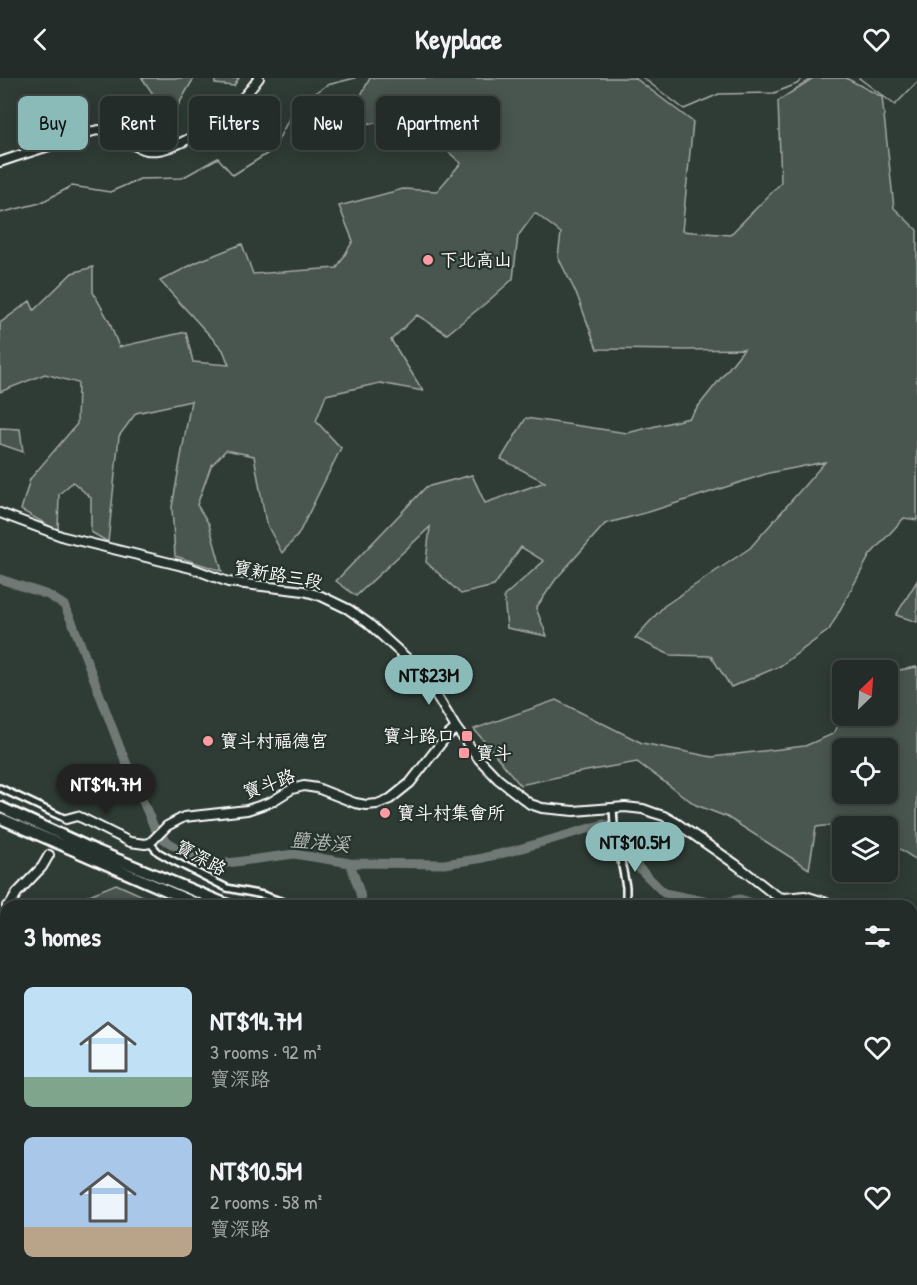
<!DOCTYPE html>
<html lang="en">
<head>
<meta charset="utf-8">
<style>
	:root { --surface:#232c28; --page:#2b3430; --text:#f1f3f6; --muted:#a3a7a8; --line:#404845; --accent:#8bbbb9 }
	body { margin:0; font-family:"Patrick Hand","LXGW WenKai TC",sans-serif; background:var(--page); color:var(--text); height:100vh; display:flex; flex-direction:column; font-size:22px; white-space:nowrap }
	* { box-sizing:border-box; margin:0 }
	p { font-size:20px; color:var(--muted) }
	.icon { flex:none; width:33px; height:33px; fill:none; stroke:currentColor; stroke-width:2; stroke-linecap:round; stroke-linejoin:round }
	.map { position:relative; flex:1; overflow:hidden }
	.sheet { position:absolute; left:0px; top:822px; width:918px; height:386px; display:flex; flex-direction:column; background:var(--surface); border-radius:18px 18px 0 0; box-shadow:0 3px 15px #0003,0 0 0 2px var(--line) }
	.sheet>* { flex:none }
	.guide { position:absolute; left:18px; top:18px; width:600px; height:54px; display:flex; gap:12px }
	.needle { width:39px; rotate:25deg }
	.controls { position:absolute; left:832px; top:582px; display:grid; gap:12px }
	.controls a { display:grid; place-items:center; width:66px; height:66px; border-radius:9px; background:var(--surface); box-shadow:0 3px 15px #0003,0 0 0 2px var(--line); font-size:30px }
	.price { position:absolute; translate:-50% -51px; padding:0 14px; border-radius:21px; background:var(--accent); color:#111; font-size:20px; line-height:39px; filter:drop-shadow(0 2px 3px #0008) }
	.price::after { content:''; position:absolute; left:50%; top:36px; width:18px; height:14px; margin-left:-9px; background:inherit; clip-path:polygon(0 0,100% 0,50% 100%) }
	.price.on { background:#222; color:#fff }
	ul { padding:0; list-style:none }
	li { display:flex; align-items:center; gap:18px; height:150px; padding:0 24px }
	li span { display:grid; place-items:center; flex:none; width:168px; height:120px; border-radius:9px; color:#555 }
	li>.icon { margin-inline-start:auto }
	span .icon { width:72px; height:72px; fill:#fffc; stroke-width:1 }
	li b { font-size:26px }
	h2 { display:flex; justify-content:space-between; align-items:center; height:72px; padding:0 24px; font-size:26px }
	.chip { padding:0 21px; border-radius:9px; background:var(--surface); box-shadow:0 3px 15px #0003,0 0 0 2px var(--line); font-size:21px; line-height:54px }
	.chip.on { background:var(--accent); color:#111 }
	header { display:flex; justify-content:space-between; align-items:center; height:78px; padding:0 24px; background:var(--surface); font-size:27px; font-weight:800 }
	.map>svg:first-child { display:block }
	.green { fill:#4a544f; stroke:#a4aaa7; stroke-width:1.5; fill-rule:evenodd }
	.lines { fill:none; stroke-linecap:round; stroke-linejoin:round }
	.stream { stroke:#a9afac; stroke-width:1.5 }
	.river { stroke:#707975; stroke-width:9 }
	.secondary-tunnel { stroke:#444f49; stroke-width:8; stroke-dasharray:8 4; stroke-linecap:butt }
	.street-casing { stroke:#fff; stroke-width:10 }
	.secondary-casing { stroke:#fff; stroke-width:12 }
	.highway-casing { stroke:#fff; stroke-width:14 }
	.street { stroke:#26332d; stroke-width:5 }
	.secondary { stroke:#26332d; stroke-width:8 }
	.highway { stroke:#26332d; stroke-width:9 }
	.poi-dot { fill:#ff9aa2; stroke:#26332d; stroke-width:2 }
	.labels { text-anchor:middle; stroke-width:4.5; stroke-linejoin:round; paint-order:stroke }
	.poi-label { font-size:18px; fill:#fff; stroke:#26332d; text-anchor:start }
	.street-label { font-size:18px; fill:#fff; stroke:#26332d }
	.water-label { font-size:20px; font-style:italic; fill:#b8bcba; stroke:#26332d }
</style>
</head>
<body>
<header><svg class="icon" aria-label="back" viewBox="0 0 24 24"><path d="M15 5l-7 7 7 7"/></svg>Keyplace<svg class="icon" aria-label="heart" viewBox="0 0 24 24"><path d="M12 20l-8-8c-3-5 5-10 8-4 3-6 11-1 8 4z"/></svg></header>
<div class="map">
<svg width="917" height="1207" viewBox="0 0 917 1207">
	<rect width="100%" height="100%" fill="#2f3b35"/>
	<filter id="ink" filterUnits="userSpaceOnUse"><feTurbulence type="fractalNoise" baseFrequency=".0167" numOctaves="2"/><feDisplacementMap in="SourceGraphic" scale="12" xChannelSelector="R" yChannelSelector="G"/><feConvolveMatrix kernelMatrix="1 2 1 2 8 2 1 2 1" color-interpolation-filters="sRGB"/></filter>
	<g filter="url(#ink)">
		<path class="green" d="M142,0H194L176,31L157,22Z
			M215,0H239L234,8L215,6Z
			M370,0H635L693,44L682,153L730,157L781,105L778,23L813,0H846L882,19L894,130L917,152V442L904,440L870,477L829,552L780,588L731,609L711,578L670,577L635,560L664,528L750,470L825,384L769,395L652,433L605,446L556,501L536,530L547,558L507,550L504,518L544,483L521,469L494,508L461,516L426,484L430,449L356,518L336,503L426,409L472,397L485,425L545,404L501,381L526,340L627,355L689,340L744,271L686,272L597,271L577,217L558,179L561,155L535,135L518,158L513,201L487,224L447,256L417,237L391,262L423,313L380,305L326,317L316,343L341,370L298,457L282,475L266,445L254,378L226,372L211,388L197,427L209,446L222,493L175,478L172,429L191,323L136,335L119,358L108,464L91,454V420L73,404L59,416L58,453L21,432L30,401L77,346L78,305L45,296L0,314V245L30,223L34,232L72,195L93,189V214L109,243L119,269L186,254L193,284L229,287L223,272L160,203L197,184L242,166L253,196L337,190L353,163L339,128L403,111L437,113L461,85L414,44L346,46Z
			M0,350L20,351L23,374L0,366Z
			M917,503V544L896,537Z
			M917,589V801L916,782L891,765L888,767V748H843V771L833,747L816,749L809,791L727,739L696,727L637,684L581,694L520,707L474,651L556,622L642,665L712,679L805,668L833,656L844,638H888V594ZM843,670H888V716H843Z
			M116,806L165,828H73L70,825Z
			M6,1077V1202H42L41,1205L48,1207H0V1081Z
			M912,1184L917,1189V1207H790L799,1202H912Z
			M173,1202H293V1207H167Z
			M451,1202H509L506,1207H448Z"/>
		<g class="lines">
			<path class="stream" d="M643,0L684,31L719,16L774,15L797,6L803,0
				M859,0L895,27L917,4
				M0,135L40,125L72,108L110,114L140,101L182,100L218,80L233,97L273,72L295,29L327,7L355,0
				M164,1207V1202"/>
			<path class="river" d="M0,501L48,517L64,527L73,546L120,670L154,749L165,762L189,777L213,787L294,776L350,785L444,786L478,781L512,773L604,746L617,750L622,754L638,789L664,815L719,826L740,821L762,828
				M350,785L360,815L362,828
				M912,1032L917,1031
				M302,1202L303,1207"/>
			<path class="secondary-tunnel" d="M49,777L66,741"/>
			<defs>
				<path id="street" d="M0,710L66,741
					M613,730L615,762L620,777L626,809V823L623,828
					M150,765L158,774L172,782L227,810L263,817L295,828
					M395,1202L396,1207"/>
				<path id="secondary" d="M0,84C23,76 47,69 70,61C80,58 91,52 101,52C119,53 129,69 147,72C175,76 219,43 238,25C246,17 253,8 259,0
					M0,435L64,459L191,490L228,504L304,513L321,518L348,531L368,545L423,595L456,650L479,681L498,701L530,726L542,730L574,733L625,729L643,731L654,735L664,738L678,746L738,788L771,814L779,819L784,820L805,818L837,828
					M66,741L77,738L82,740L130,764L145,766L150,765L167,748L184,739L247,732L271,724L292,711L304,708L317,710L355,725L366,727L377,726L390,721L410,705L445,660L456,650
					M7,828L10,827L17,815L42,789L49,777
					M912,868L917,871
					M912,1134L917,1131
					M778,1207L785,1202"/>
				<path id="highway" d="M0,729L95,772L231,828
					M0,740L202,828
					M912,939L917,938
					M912,953H917"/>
			</defs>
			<use href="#street" class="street-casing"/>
			<use href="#secondary" class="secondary-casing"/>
			<use href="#highway" class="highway-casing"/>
			<use href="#street" class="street"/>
			<use href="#secondary" class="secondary"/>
			<use href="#highway" class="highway"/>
		</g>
	</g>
	<g class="poi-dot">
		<circle cx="428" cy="182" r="6"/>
		<rect x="461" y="652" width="12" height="12" rx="3"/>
		<circle cx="208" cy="663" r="6"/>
		<rect x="458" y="669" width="12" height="12" rx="3"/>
		<circle cx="385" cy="735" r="6"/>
	</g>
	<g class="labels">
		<g class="poi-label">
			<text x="440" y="188">下北高山</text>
			<text x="455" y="664" text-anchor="end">寶斗路口</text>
			<text x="220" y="669">寶斗村福德宮</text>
			<text x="476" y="681">寶斗</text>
			<text x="397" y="741">寶斗村集會所</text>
		</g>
		<g class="street-label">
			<text transform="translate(278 497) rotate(10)" y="6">寶新路三段</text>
			<text transform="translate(269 706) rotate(-20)" y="6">寶斗路</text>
			<text transform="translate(201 780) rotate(28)" y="6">寶深路</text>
		</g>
		<g class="water-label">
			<text transform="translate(320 764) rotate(5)" y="7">鹽港溪</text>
		</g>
	</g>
</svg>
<div class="controls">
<a><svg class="needle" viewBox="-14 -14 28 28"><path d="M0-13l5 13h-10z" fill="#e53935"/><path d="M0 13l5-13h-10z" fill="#a3a7a8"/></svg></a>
<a><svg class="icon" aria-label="locate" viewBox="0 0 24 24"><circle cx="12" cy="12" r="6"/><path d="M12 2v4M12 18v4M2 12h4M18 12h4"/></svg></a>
<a><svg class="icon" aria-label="layers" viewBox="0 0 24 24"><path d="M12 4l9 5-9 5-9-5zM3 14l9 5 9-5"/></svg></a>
</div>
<b class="price" style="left:429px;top:628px">NT$23M</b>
<b class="price on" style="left:106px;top:737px">NT$14.7M</b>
<b class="price" style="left:635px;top:795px">NT$10.5M</b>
<div class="guide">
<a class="chip on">Buy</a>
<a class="chip">Rent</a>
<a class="chip">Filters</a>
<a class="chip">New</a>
<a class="chip">Apartment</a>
</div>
<section class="sheet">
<h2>3 homes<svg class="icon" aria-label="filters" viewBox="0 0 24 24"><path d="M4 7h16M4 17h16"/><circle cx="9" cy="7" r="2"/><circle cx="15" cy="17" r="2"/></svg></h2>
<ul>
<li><span style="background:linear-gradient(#bfe0f5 75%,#7fa58c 0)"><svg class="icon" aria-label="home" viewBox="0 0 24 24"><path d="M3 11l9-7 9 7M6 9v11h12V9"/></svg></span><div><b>NT$14.7M</b><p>3 rooms · 92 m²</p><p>寶深路</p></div><svg class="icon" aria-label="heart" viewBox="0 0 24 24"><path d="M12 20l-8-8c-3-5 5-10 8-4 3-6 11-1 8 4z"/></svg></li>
<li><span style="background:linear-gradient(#a9c7e8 75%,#b9a48a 0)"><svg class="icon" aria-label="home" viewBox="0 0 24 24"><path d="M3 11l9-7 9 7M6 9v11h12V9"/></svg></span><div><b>NT$10.5M</b><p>2 rooms · 58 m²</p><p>寶深路</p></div><svg class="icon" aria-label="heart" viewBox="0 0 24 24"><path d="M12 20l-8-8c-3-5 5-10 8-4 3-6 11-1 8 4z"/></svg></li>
</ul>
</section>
</div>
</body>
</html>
